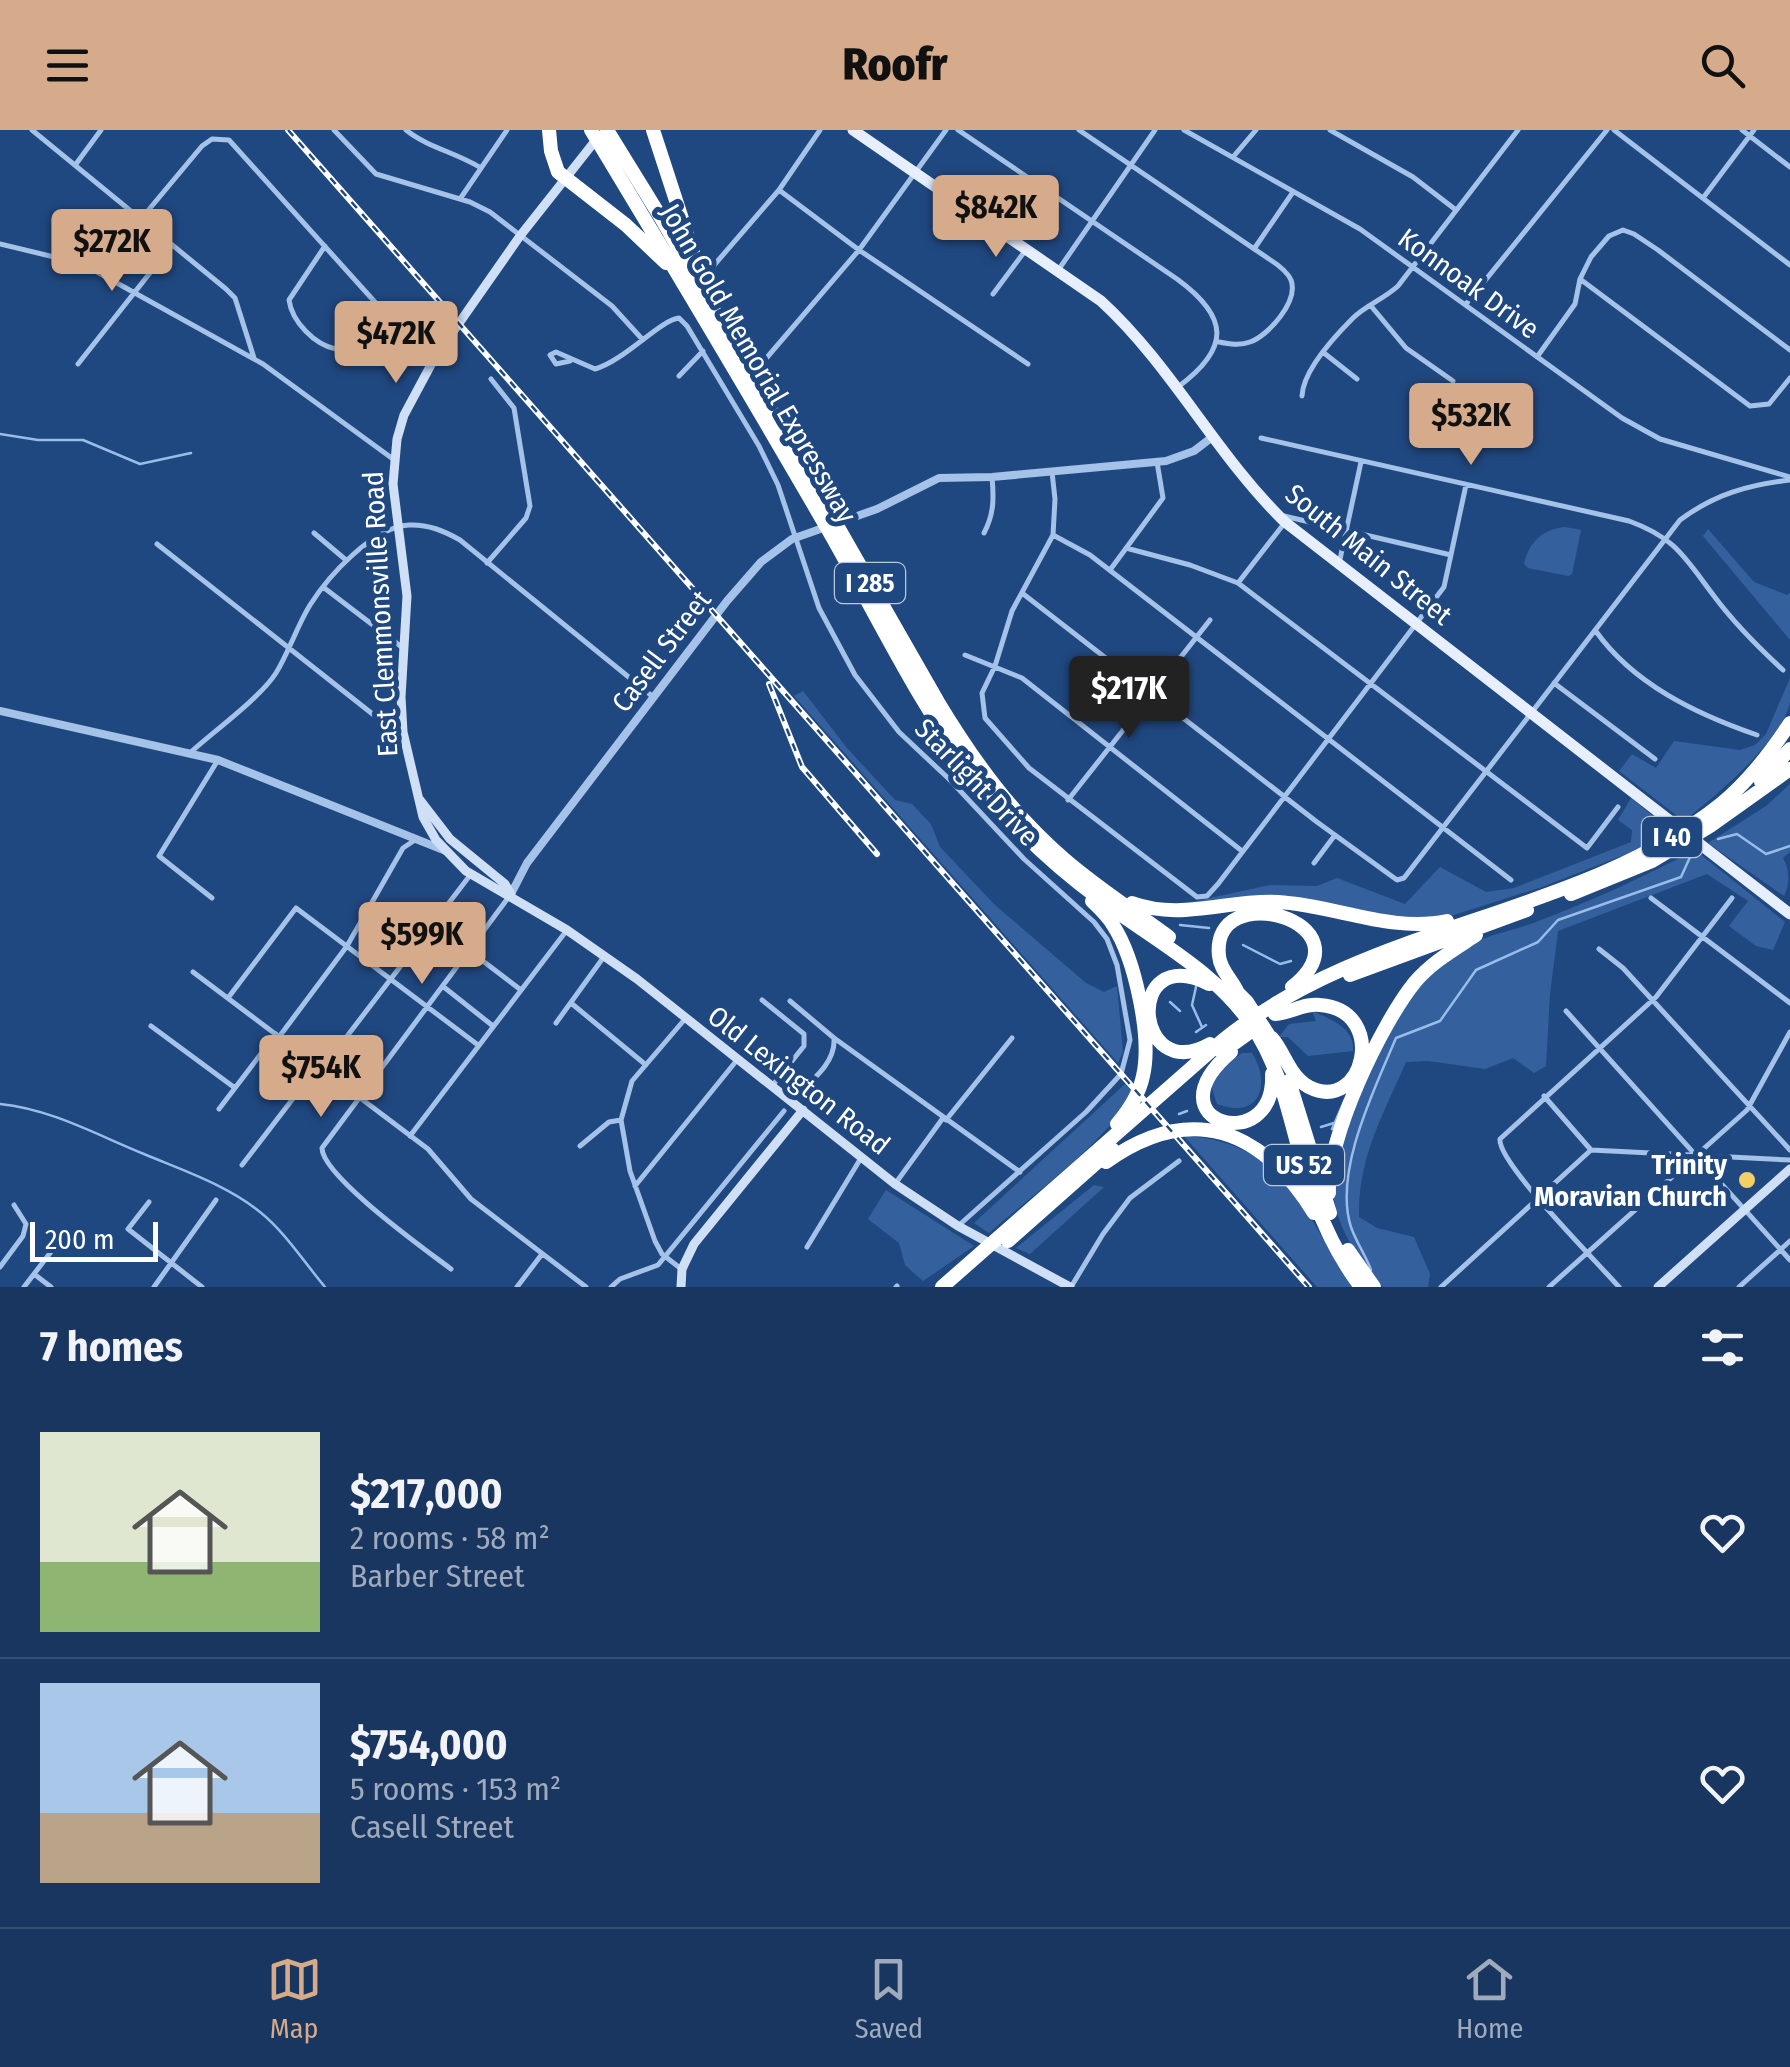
<!DOCTYPE html>
<html lang="en">
<head>
<meta charset="utf-8">
<style>
	:root { --surface:#183660; --page:#213e66; --text:#f1f3f6; --muted:#9fabbd; --line:#365075; --accent:#d6ab8b }
	body { margin:0; font-family:"Fira Sans Condensed",sans-serif; background:var(--page); color:var(--text); height:100vh; display:flex; flex-direction:column; font-size:38px; white-space:nowrap }
	* { box-sizing:border-box; margin:0 }
	p { font-size:32px; color:var(--muted) }
	.icon { flex:none; width:55px; height:55px; fill:none; stroke:currentColor; stroke-width:2; stroke-linecap:round; stroke-linejoin:round }
	.map { position:relative; height:1157px; overflow:hidden }
	.sheet { display:flex; flex-direction:column; background:var(--surface); flex:1 }
	.sheet>* { flex:none }
	.scale { position:absolute; left:30px; bottom:25px; width:128px; box-sizing:border-box; padding-left:10px; border:5px solid #fff; border-top:0; font-size:28px; line-height:35px; white-space:nowrap; color:#fff; -webkit-text-stroke:8px #204880; paint-order:stroke }
	.price { position:absolute; translate:-50% -85px; padding:0 22px; border-radius:10px; background:var(--accent); color:#111; font-size:32px; line-height:65px; filter:drop-shadow(0 2px 5px #0008) }
	.price::after { content:''; position:absolute; left:50%; top:60px; width:30px; height:22px; margin-left:-15px; background:inherit; clip-path:polygon(0 0,100% 0,50% 100%) }
	.price.on { background:#222; color:#fff }
	ul { padding:0; list-style:none }
	li { display:flex; align-items:center; gap:30px; height:250px; padding:0 40px }
	li+li { border-top:2px solid var(--line) }
	li span { display:grid; place-items:center; flex:none; width:280px; height:200px; border-radius:0px; color:#555 }
	li>.icon { margin-inline-start:auto }
	span .icon { width:120px; height:120px; fill:#fffc; stroke-width:1 }
	li b { font-size:42px }
	h2 { display:flex; justify-content:space-between; align-items:center; height:120px; padding:0 40px; font-size:42px }
	header { display:flex; justify-content:space-between; align-items:center; height:130px; padding:0 40px; background:var(--accent); color:#111; font-size:45px; font-weight:800 }
	.tab-bar { display:flex; justify-content:space-around; align-items:center; height:140px; border-top:2px solid var(--line); background:var(--surface); font-size:28px; color:var(--muted) }
	.tab-bar a { display:grid; justify-items:center; gap:5px }
	.tab-bar .on { color:var(--accent) }
	.map>svg:first-child { display:block }
	.green { fill:#34619e }
	.lines { fill:none; stroke-linecap:round; stroke-linejoin:round }
	.stream { stroke:#99bce9; stroke-width:2.5 }
	.minor { stroke:#a5c2e8; stroke-width:5 }
	.tertiary { stroke:#a5c2e8; stroke-width:8 }
	.secondary { stroke:#cfdff6; stroke-width:9 }
	.primary { stroke:#e7effe; stroke-width:11 }
	.motorway { stroke:#fff; stroke-width:14 }
	.rail-casing { stroke:#fff; stroke-width:6 }
	.rail { stroke:#204880; stroke-width:2.5; stroke-dasharray:8; stroke-linecap:butt }
	.poi-dot { fill:#f5cf65; stroke:#204880; stroke-width:4 }
	.labels { text-anchor:middle; stroke-width:10; stroke-linejoin:round; paint-order:stroke }
	.shield { fill:#204880; stroke:#bcc8d9; stroke-width:2.5 }
	.shield-label { font-size:25px; font-weight:bold; fill:#fff }
	.street-label { font-size:28px; fill:#fff; stroke:#204880 }
	.poi-label { font-size:28px; font-weight:bold; fill:#fff; stroke:#204880; text-anchor:end }
</style>
</head>
<body>
<header><svg class="icon" aria-label="menu" viewBox="0 0 24 24"><path d="M4 6h16M4 12h16M4 18h16"/></svg>Roofr<svg class="icon" aria-label="search" viewBox="0 0 24 24"><circle cx="10" cy="10" r="6"/><path d="M15 15l6 6"/></svg></header>
<div class="map">
<svg width="1790" height="1157" viewBox="0 0 1790 1157">
	<rect width="100%" height="100%" fill="#204880"/>
	<path class="green" d="M1565,397L1581,400L1572,444L1568,446L1528,438L1524,434C1529,412 1543,399 1565,397Z
		M1708,399L1754,452L1787,465L1790,463V510L1703,406Z
		M1790,548C1790,555 1790,565 1790,572C1784,609 1713,668 1684,691L1619,641L1632,624L1656,638L1674,611L1740,620L1755,615L1766,604Z
		M803,561L847,618L895,670L912,674L931,694L940,717L995,775L1086,853L1104,862L1117,856L1123,922L1118,933L794,566Z
		M1790,654V722L1783,728C1790,740 1790,754 1784,766L1708,713L1766,676Z
		M1631,668L1671,701L1629,723L1542,757L1438,790L1411,789L1282,767L1178,775L1270,755L1317,756L1337,748L1405,774L1440,737L1486,762L1514,758L1631,712L1632,700L1618,690Z
		M1695,720L1785,792L1773,820L1756,816L1729,796L1748,771L1707,744L1558,801L1550,864L1546,936L1534,943L1513,928L1485,939L1428,931L1406,932C1383,985 1358,1027 1359,1087L1377,1098L1414,1107L1430,1144L1428,1157H1383C1359,1131 1334,1095 1333,1057C1331,1005 1396,877 1434,840C1443,831 1459,820 1471,814C1491,804 1515,800 1536,792C1589,772 1644,747 1695,720Z
		M1312,881C1330,889 1355,898 1353,921L1308,926L1288,907H1279L1289,894L1316,891Z
		M1242,923H1252C1272,955 1259,990 1217,974L1211,956L1219,939Z
		M1125,954L1133,963C1107,1012 1032,1065 989,1103L974,1093Z
		M1184,1006C1288,1012 1302,1084 1354,1157H1317Z
		M1094,1055L1104,1057L1030,1124L1016,1118Z
		M886,1060L974,1116L923,1151L905,1135L899,1113L868,1089Z"/>
	<g class="lines">
		<path class="stream" d="M0,304L38,310H83L140,334L191,323
			M1718,709L1737,704L1766,724L1790,716
			M1180,795L1209,798
			M1243,815L1280,834L1291,831
			M1196,857L1192,875L1202,897
			M1170,872L1180,881
			M1196,902L1206,895
			M0,974C51,979 97,1005 144,1024C182,1040 227,1055 260,1082C285,1102 304,1132 325,1157
			M1179,984L1187,981
			M1321,997L1334,993
			M1332,999L1345,969
			M1371,1140C1366,1126 1356,1112 1351,1097C1333,1042 1375,958 1396,908L1440,891L1476,840L1538,812L1558,790L1681,747L1691,725"/>
		<path class="minor" d="M32,0L226,159L235,168L254,228
			M334,0L376,44L470,72L490,82L612,176L643,210
			M406,0C427,17 457,23 481,38
			M958,0L1177,149C1229,187 1231,218 1178,257
			M1079,0L1269,129C1277,134 1287,141 1291,150C1299,171 1268,206 1250,212C1240,216 1229,214 1219,212
			M1184,0L1360,99L1622,288L1660,309L1790,347
			M1330,0L1413,47L1456,80
			M1614,0L1790,135
			M1742,0L1790,37
			M1233,27L1256,0
			M76,34L101,0
			M779,60L859,120L1028,234
			M1703,68L1754,0
			M460,69L507,0
			M141,89L202,16L212,9L229,10L383,181L415,215L434,229
			M0,114L71,131L97,142L263,234L393,329
			M325,116L289,170C292,192 315,215 336,219L383,181
			M1254,119L1293,62
			M1059,139L1155,0
			M709,141L779,60L820,0
			M1580,149L1750,276L1769,274L1790,248
			M993,164L1025,121
			M1466,174L1607,0
			M1371,176L1406,218L1453,251
			M1324,223L1357,249
			M1537,227L1575,174L1580,149L1591,127L1609,106L1623,100L1634,104L1658,120L1790,220
			M570,231L556,234L550,225L556,222L595,239C624,231 660,190 679,188L687,196L759,316L778,355L819,478L855,545L899,602L949,649L1024,729L1094,792L1107,809L1117,835L1130,910L1121,944L1086,982L958,1096
			M763,232L859,120L946,0
			M78,234L172,115
			M679,246L703,221
			M1302,266C1303,240 1334,207 1353,188C1366,175 1384,169 1398,156L1518,0
			M1261,308L1629,391C1676,408 1685,428 1714,466C1734,493 1758,517 1783,540
			M1052,342L1055,369L1053,405L1012,481L995,536L982,563L985,588L1029,638L1197,767L1207,766L1218,754L1444,457L1466,355
			M1284,386L1451,425
			M314,403L346,430
			M984,403C994,384 994,369 992,347
			M1053,405L1090,425L1511,750
			M157,414L389,597L403,602
			M1126,418L1190,435L1238,453L1587,718L1618,677
			M487,433L526,388L530,376L514,278L491,249
			M1339,434L1361,332
			M1110,440L1163,368L1157,332
			M1238,453L1283,395
			M323,457L403,518
			M1022,463L1317,692L1397,750L1404,748L1680,390C1715,364 1748,355 1790,350
			M1595,500C1633,554 1696,584 1757,605
			M965,525L1022,548L1242,721
			M1554,553L1655,629
			M191,622C214,601 260,568 276,543C289,522 297,496 310,475C329,445 373,397 409,395C428,394 444,401 460,410L652,566
			M1068,670L1210,490
			M1314,733L1335,705
			M212,768L159,726L218,630
			M1651,768L1790,873
			M1599,819L1623,838L1790,1020
			M471,822L521,860
			M193,842L428,1019L471,1069L586,1157
			M445,858L493,896
			M228,868L296,778L478,915
			M762,870L804,904V916L772,956
			M571,873L646,935
			M1566,881L1790,1130
			M556,893L603,828
			M151,896L235,958
			M279,907L347,816L403,718L415,710
			M834,908L1020,1042
			M322,939L471,744
			M1544,966L1591,1020
			M790,971C808,953 836,935 834,908L790,871
			M219,979L276,904
			M946,990L1012,908
			M410,1006L567,800
			M580,1016L609,992L621,990
			M1591,1020L1790,1030
			M242,1035L318,936
			M895,1054L943,988
			M635,1056L737,930
			M149,1072L128,1099L202,1157
			M807,1117L861,1028
			M0,1137L23,1106L26,1094L14,1075
			M680,1138L662,1124L655,1111L630,1041L621,990L632,951L685,889
			M451,1139C426,1120 322,1046 322,1018L508,768
			M34,1144L51,1157
			M24,1157L67,1101
			M154,1157L216,1070
			M517,1157L542,1124
			M611,1157L620,1149L658,1135L784,981
			M896,1157L897,1156
			M1071,1157L1103,1104L1130,1068L1179,1031
			M1441,1157L1591,1020
			M1549,1157L1747,980L1790,902
			M1619,1157C1598,1133 1497,1032 1500,1009L1656,867L1732,768
			M1739,1157L1790,1111"/>
		<path class="tertiary" d="M0,581L218,630L446,721
			M511,764L527,733L727,471L761,432L792,409L877,379L939,348L992,347L1166,331L1194,321L1211,308"/>
		<path class="secondary" d="M599,6L520,106L434,229L404,285L397,309L393,354L407,466L401,567L403,602L423,687L436,710L466,741L567,800L637,849L895,1054L958,1096L1070,1157
			M420,670L450,709L505,754L511,764
			M681,1157L682,1139L694,1114L803,980
			M1658,1157L1790,1039"/>
		<path class="primary" d="M853,0L1101,171C1172,236 1216,325 1285,392L1790,784"/>
		<path class="motorway" d="M549,0L551,21L558,42L626,95L666,133
			M591,0C672,134 752,268 830,403C878,487 921,579 981,656C1015,699 1056,737 1101,770C1153,810 1213,839 1251,894C1288,947 1292,1012 1315,1071C1326,1101 1342,1132 1361,1157
			M607,0L660,86L938,572C973,630 1012,684 1063,728C1096,757 1134,781 1169,807
			M653,0L700,144
			M1761,652L1790,619
			M1571,764L1652,731L1710,696L1790,639
			M1092,771C1099,778 1108,786 1113,795C1135,829 1152,907 1143,946C1139,965 1129,980 1117,994
			M1132,773C1182,791 1228,769 1278,772C1334,775 1391,803 1447,791
			M1350,845L1527,780
			M1209,854C1123,811 1134,957 1210,914
			M1229,854L1247,872L1273,912
			M1237,861C1231,849 1220,839 1219,826C1210,746 1374,792 1292,857
			M1272,908C1285,923 1289,946 1309,957C1364,985 1389,880 1320,875C1304,873 1291,883 1275,884
			M1222,922L1261,894
			M1231,922C1148,993 1276,1028 1272,944
			M1289,951L1330,1083
			M1106,1032C1191,972 1261,998 1314,1083
			M1329,1063C1326,1009 1381,894 1415,852C1432,832 1455,819 1476,805
			M1008,1111L1112,1019
			M1348,1120L1374,1157
			M942,1157L1222,911C1369,791 1578,789 1721,674C1749,651 1771,622 1790,593"/>
		<defs>
			<path id="rail" d="M288,0L1309,1157
				M769,554L802,637L877,724"/>
		</defs>
		<use href="#rail" class="rail-casing"/>
		<use href="#rail" class="rail"/>
	</g>
	<circle class="poi-dot" cx="1747" cy="1050" r="10"/>
	<g class="labels">
		<g class="shield">
			<rect x="835" y="433" width="70" height="40" rx="8"/>
			<rect x="1642" y="687" width="60" height="40" rx="8"/>
			<rect x="1264" y="1015" width="80" height="40" rx="8"/>
		</g>
		<g class="shield-label">
			<text x="870" y="462">I 285</text>
			<text x="1672" y="716">I 40</text>
			<text x="1304" y="1044">US 52</text>
		</g>
		<g class="street-label">
			<text transform="translate(1469 153) rotate(36)" y="10">Konnoak Drive</text>
			<text transform="translate(759 233) rotate(60)" y="10">John Gold Memorial Expressway</text>
			<text transform="translate(1369 424) rotate(39)" y="10">South Main Street</text>
			<text transform="translate(380 484) rotate(-93)" y="10">East Clemmonsville Road</text>
			<text transform="translate(661 521) rotate(-53)" y="10">Casell Street</text>
			<text transform="translate(977 652) rotate(46)" y="10">Starlight Drive</text>
			<text transform="translate(799 950) rotate(38)" y="10">Old Lexington Road</text>
		</g>
		<g class="poi-label">
			<text x="1727" y="1044">Trinity<tspan x="1727" dy="32">Moravian Church</tspan></text>
		</g>
	</g>
</svg>
<div class="scale">200 m</div>
<b class="price" style="left:996px;top:130px">$842K</b>
<b class="price" style="left:112px;top:164px">$272K</b>
<b class="price" style="left:396px;top:256px">$472K</b>
<b class="price" style="left:1471px;top:338px">$532K</b>
<b class="price on" style="left:1129px;top:611px">$217K</b>
<b class="price" style="left:422px;top:857px">$599K</b>
<b class="price" style="left:321px;top:990px">$754K</b>
</div>
<section class="sheet">
<h2>7 homes<svg class="icon" aria-label="filters" viewBox="0 0 24 24"><path d="M4 7h16M4 17h16"/><circle cx="9" cy="7" r="2"/><circle cx="15" cy="17" r="2"/></svg></h2>
<ul>
<li><span style="background:linear-gradient(#dfe7d0 65%,#8fb573 0)"><svg class="icon" aria-label="home" viewBox="0 0 24 24"><path d="M3 11l9-7 9 7M6 9v11h12V9"/></svg></span><div><b>$217,000</b><p>2 rooms · 58 m²</p><p>Barber Street</p></div><svg class="icon" aria-label="heart" viewBox="0 0 24 24"><path d="M12 20l-8-8c-3-5 5-10 8-4 3-6 11-1 8 4z"/></svg></li>
<li><span style="background:linear-gradient(#a9c7e8 65%,#b9a48a 0)"><svg class="icon" aria-label="home" viewBox="0 0 24 24"><path d="M3 11l9-7 9 7M6 9v11h12V9"/></svg></span><div><b>$754,000</b><p>5 rooms · 153 m²</p><p>Casell Street</p></div><svg class="icon" aria-label="heart" viewBox="0 0 24 24"><path d="M12 20l-8-8c-3-5 5-10 8-4 3-6 11-1 8 4z"/></svg></li>
</ul>
</section>
<nav class="tab-bar">
<a class="on"><svg class="icon" aria-label="map" viewBox="0 0 24 24"><path d="M3 6l6-2 6 2 6-2v14l-6 2-6-2-6 2zM9 4v14M15 6v14"/></svg>Map</a>
<a><svg class="icon" aria-label="saved" viewBox="0 0 24 24"><path d="M7 4h10v16l-5-4-5 4z"/></svg>Saved</a>
<a><svg class="icon" aria-label="home" viewBox="0 0 24 24"><path d="M3 11l9-7 9 7M6 9v11h12V9"/></svg>Home</a>
</nav>
</body>
</html>
